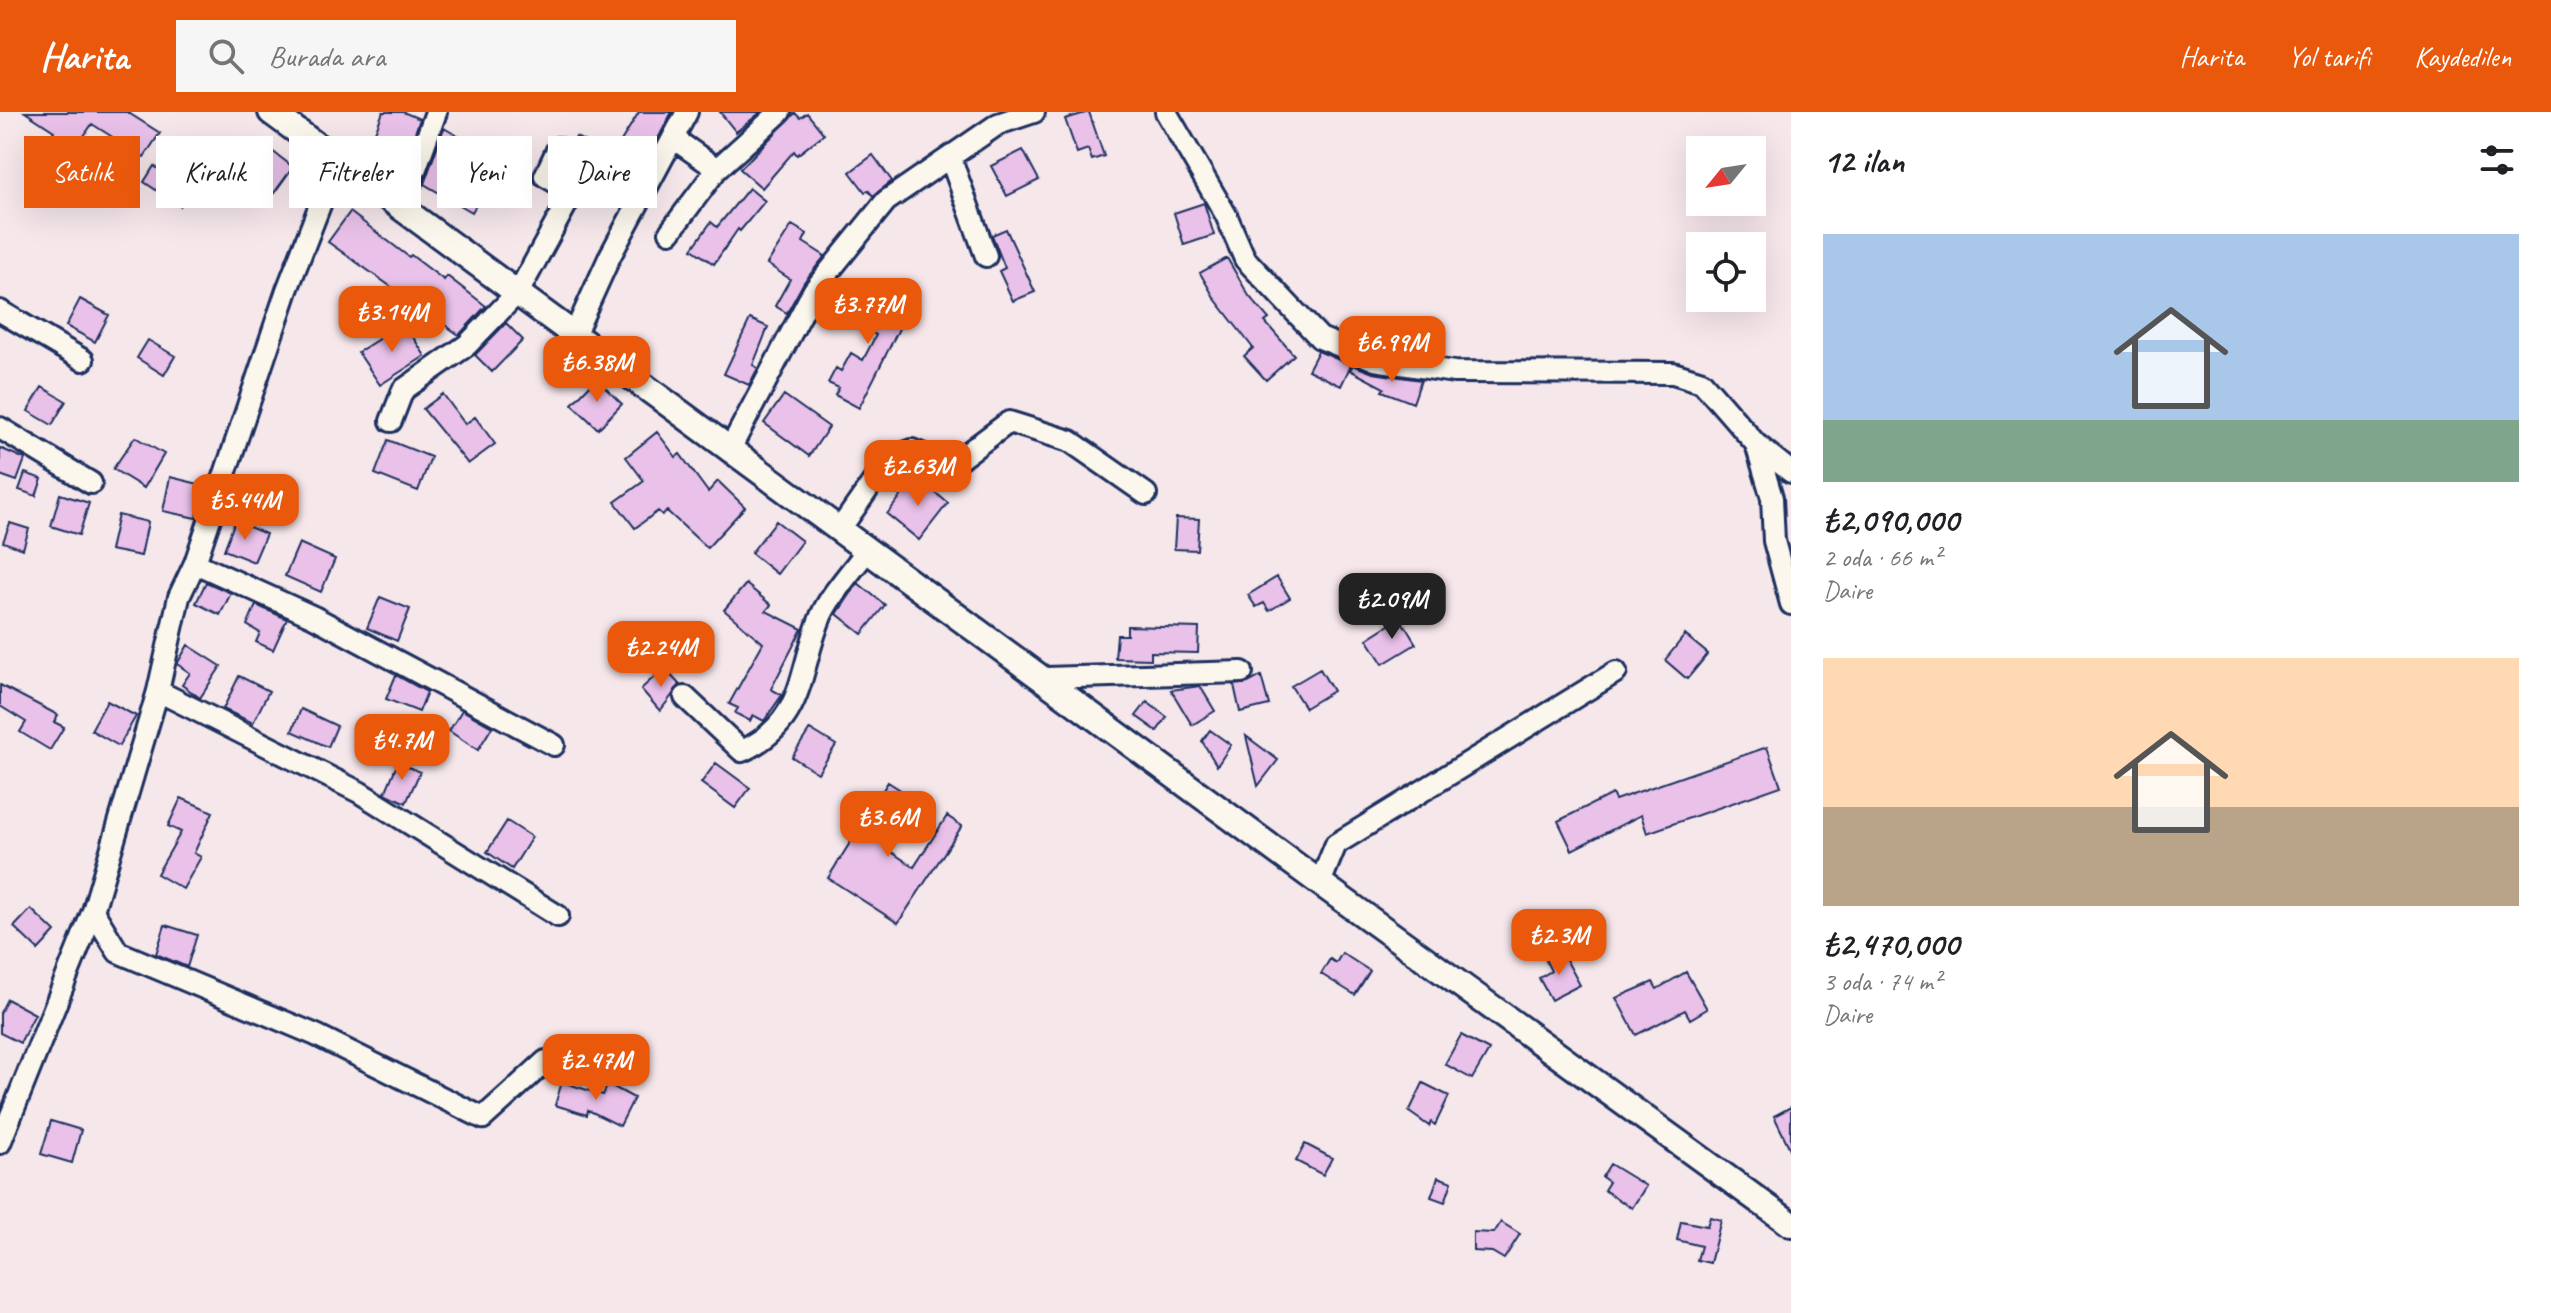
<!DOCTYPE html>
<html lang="tr">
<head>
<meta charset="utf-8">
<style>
	:root { --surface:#fff; --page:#f6f6f6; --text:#202124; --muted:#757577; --accent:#ea580c }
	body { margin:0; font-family:Caveat,sans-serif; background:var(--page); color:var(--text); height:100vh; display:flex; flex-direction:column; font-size:30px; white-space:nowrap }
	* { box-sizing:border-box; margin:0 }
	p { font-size:26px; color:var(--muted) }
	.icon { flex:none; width:44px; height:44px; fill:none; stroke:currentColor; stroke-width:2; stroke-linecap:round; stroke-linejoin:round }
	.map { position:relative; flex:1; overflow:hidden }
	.sheet { display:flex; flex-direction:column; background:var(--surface); width:760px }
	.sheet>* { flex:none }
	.hud { position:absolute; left:24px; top:24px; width:760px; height:72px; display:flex; gap:16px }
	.needle { width:52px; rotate:240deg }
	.fabs { position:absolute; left:1686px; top:24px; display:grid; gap:16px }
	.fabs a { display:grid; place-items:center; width:80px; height:80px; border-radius:0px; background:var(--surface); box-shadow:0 8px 32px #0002; font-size:40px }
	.price { position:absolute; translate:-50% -68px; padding:0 18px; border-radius:16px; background:var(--accent); color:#fff; font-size:26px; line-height:52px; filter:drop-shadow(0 2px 4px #0008) }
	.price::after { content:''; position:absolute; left:50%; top:48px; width:24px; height:18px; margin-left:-12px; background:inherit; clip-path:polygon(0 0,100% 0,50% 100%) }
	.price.selected { background:#222; color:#fff }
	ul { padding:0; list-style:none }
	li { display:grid; align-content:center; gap:16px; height:424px; padding:0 32px }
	li span { display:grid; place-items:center; height:248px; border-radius:0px; color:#555 }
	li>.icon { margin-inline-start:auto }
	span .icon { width:144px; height:144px; fill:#fffc; stroke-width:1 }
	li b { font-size:34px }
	h2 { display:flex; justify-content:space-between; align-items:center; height:96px; padding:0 32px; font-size:34px }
	.tag { padding:0 28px; border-radius:0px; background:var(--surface); box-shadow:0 8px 32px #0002; font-size:28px; line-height:72px }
	.tag.selected { background:var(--accent); color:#fff }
	header { display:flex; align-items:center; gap:48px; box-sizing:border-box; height:112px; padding:0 40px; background:var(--accent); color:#fff }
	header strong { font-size:38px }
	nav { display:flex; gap:44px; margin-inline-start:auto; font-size:28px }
	.search { width:560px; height:72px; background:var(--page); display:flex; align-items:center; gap:20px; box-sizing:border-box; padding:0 28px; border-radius:0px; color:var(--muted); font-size:30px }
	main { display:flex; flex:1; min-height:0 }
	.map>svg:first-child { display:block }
	.building { fill:#e9c1e9; stroke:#1b2f5e; stroke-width:2 }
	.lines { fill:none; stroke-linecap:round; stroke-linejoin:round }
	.minor-casing { stroke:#1b2f5e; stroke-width:26 }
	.tertiary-casing { stroke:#1b2f5e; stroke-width:30 }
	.minor { stroke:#fbf7ec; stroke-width:20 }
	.tertiary { stroke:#fbf7ec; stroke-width:24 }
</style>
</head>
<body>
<header>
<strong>Harita</strong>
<div class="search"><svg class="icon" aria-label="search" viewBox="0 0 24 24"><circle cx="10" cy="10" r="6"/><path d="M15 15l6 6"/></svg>Burada ara</div>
<nav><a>Harita</a><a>Yol tarifi</a><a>Kaydedilen</a></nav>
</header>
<main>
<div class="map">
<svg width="1791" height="1201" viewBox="0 0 1791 1201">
	<rect width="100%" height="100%" fill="#f6e7eb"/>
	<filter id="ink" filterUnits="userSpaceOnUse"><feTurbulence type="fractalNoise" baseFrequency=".0125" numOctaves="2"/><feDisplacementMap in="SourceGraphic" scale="16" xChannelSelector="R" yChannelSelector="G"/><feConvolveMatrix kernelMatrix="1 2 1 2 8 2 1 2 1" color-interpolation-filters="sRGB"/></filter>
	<g filter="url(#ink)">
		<path class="building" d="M25,0H127L160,21L144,45L92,12L63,55L40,40L54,19Z
			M383,0H403L420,7L407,42L372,28Z
			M639,0H672L639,63L610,47Z
			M720,0H761L736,20Z
			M1089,0L1104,44L1092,48L1088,37L1077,41L1065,7Z
			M795,1L800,6L807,1L824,22L797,43L794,39L762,76L740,57Z
			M444,16L470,31L457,53L489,71L472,100L424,72Z
			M576,25L608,42L591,75L562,59Z
			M259,29L293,55L274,81L239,56Z
			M1023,38L1039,68L1007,84L991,54Z
			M873,43L892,69L873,84L868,78L865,80L850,60Z
			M185,44L209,60L199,74L195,71L180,94L144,70L154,54L170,65Z
			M749,76L765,89L740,119L738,117L714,152L692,137L711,110L717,115Z
			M1204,91L1214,123L1184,133L1174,101Z
			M350,100L409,145L411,143L444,168L447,164L486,194L459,223L328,130Z
			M792,113L807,122L803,130L825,144L804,170L787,201L775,194L790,167L767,152Z
			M1006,117L1035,180L1013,189L999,159L1005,156L992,123Z
			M1227,146L1249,184L1269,207L1265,210L1294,243L1266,268L1244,244L1253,236L1215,187L1200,161Z
			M862,177L907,201L859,296L835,283L839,276L828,271L836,256L841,259L851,241L863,248L876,223L846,207Z
			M80,187L109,203L95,230L66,214Z
			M750,207L768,215L753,253L758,256L749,273L724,262Z
			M404,211L425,244L380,273L358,240Z
			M506,211L523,228L492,260L475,243Z
			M148,228L175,244L164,263L137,246Z
			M1318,239L1351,253L1341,274L1308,258Z
			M1353,253L1373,261L1421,268L1413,291L1382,279L1384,276L1350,258Z
			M596,267L622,292L598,317L572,292Z
			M42,275L66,289L52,313L28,299Z
			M443,282L465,312L475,305L495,332L468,352L423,297Z
			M784,283L829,315L809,344L764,311Z
			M657,320L676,345L680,342L708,380L718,369L745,395L707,436L667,399L662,403L658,399L635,416L615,390L644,369L626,345Z
			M135,325L164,342L144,376L113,357Z
			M388,328L431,345L418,379L375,362Z
			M0,336L25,347L17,369L0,363Z
			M25,361L42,367L36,384L19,378Z
			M170,365L207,374L196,406L163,399Z
			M916,365L948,391L919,428L887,402Z
			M60,382L89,391L79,423L51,414Z
			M118,403L148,410L141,444L110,438Z
			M1176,406L1199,407L1197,438L1174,437Z
			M235,409L266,422L254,450L224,438Z
			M776,409L802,429L777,462L751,441Z
			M10,411L29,417L23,437L3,430Z
			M299,431L335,447L321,480L285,464Z
			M1277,465L1290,486L1269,499L1264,491L1256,495L1248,483Z
			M206,470L231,481L220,503L196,491Z
			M858,471L885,493L862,522L837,502Z
			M746,472L771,493L766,499L802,517L771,577L782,583L764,609L753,603L750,609L735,601L738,596L729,592L763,531L724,498Z
			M380,485L410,497L397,529L367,516Z
			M256,493L287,507L273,538L256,530L260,521L247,513Z
			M1400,506L1416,532L1383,552L1367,527Z
			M1127,514L1199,516L1198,541L1151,540V547L1115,546L1117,523H1127Z
			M1685,523L1708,542L1687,567L1665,548Z
			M188,533L221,554L200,586L182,573L190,561L177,552Z
			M664,556L680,573L660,599L641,577Z
			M1320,557L1333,579L1305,596L1291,574Z
			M396,563L427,580L419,600L386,587Z
			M239,564L269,579L253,611L223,597Z
			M1261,564L1269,593L1240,600L1234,573L1248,571Z
			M0,573L58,603L54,610L64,615L50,638L20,620L26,610L0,594Z
			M1200,574L1215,599L1192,613L1171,578Z
			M107,589L136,604L119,634L91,618Z
			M1147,590L1167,605L1157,619L1136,604Z
			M301,597L337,614L328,635L292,619Z
			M462,598L492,615L478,638L449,619Z
			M810,617L836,633L818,661L792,645Z
			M1210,618L1231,633L1217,654L1202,629Z
			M1246,624L1278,648L1258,674Z
			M1767,635L1781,674L1647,721L1641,703L1572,738L1558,709L1612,682L1615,688Z
			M398,650L420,660L406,691L385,681Z
			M716,651L750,676L735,696L701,671Z
			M888,670L910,684L882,726L894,733L890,739L914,755L947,704L962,714L898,811L828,766Z
			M181,686L213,700L194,741L201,745L183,777L157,762L181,720L168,714Z
			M507,709L532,725L512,757L487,740Z
			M31,797L55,820L38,838L14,815Z
			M165,813L197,823L187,855L156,842Z
			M1562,840L1580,873L1551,888L1539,866L1551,859L1546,849Z
			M1342,841L1370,859L1355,883L1321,862L1330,847L1336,851Z
			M1686,860L1707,897L1690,907L1685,898L1636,923L1616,886L1653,870L1657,877Z
			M7,887L35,902L20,931L0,921V901Z
			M1461,923L1489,938L1472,967L1445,952Z
			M562,970L603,983L608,972L634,986L620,1014L588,998L587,1003L555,993Z
			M1423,971L1449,984L1435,1013L1431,1010L1429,1014L1409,1000Z
			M1791,995V1039L1774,1004Z
			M51,1009L81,1018L72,1051L41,1042Z
			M1305,1032L1332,1046L1323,1063L1296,1049Z
			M1610,1052L1646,1074L1632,1096L1604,1078L1609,1070L1602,1065Z
			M1438,1065L1452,1070L1445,1090L1431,1085Z
			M1710,1105L1721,1108L1710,1151L1697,1148L1701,1134L1677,1128L1681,1109L1707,1114Z
			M1501,1110L1520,1122L1504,1147L1492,1140L1473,1139V1120L1494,1121Z"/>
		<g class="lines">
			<defs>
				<path id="minor" d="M1166,0L1226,103L1245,147L1320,226L1375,248L1454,260L1673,261L1702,270L1756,332L1791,360
					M673,26L717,57L780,0
					M950,45L986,144
					M402,95L436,0
					M670,120L717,57
					M0,199L83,248
					M575,221L610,144L687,0
					M391,309L403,278L467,233L519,179L573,80L545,64L558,36
					M0,316L91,371
					M1756,332L1772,386L1774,429L1791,492
					M729,339L814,178L886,89L998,12L1034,0
					M840,417L889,347L912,338L950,354L1009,310L1070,329L1146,382
					M195,451L314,505L554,633
					M1045,566L1242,560
					M158,579L359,680L558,804
					M685,585L742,639C806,610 798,559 821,504C831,481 853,458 868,437
					M1320,771L1336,732L1616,560
					M93,799L118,840L316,923L483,1006L546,949
					M0,1031L93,799L158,579L179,485L195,451L287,178L337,49"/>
				<path id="tertiary" d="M271,0L1320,771L1791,1112"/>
			</defs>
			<use href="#minor" class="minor-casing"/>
			<use href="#tertiary" class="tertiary-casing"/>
			<use href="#minor" class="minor"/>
			<use href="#tertiary" class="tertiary"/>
		</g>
	</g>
</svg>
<div class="fabs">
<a><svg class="needle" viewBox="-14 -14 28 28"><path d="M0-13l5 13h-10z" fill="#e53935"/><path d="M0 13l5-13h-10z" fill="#757577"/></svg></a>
<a><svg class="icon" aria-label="locate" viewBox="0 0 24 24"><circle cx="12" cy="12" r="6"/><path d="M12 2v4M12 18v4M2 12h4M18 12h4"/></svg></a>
</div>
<b class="price" style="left:868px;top:234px">₺3.77M</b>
<b class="price" style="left:392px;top:242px">₺3.14M</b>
<b class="price" style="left:1392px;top:272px">₺6.99M</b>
<b class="price" style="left:597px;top:292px">₺6.38M</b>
<b class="price" style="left:918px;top:396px">₺2.63M</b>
<b class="price" style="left:245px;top:430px">₺5.44M</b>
<b class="price selected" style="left:1392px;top:529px">₺2.09M</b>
<b class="price" style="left:661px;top:577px">₺2.24M</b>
<b class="price" style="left:402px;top:670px">₺4.7M</b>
<b class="price" style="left:888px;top:747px">₺3.6M</b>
<b class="price" style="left:1559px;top:865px">₺2.3M</b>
<b class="price" style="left:596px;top:990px">₺2.47M</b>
<div class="hud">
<a class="tag selected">Satılık</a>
<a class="tag">Kiralık</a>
<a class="tag">Filtreler</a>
<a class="tag">Yeni</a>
<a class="tag">Daire</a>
</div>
</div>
<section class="sheet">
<h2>12 ilan<svg class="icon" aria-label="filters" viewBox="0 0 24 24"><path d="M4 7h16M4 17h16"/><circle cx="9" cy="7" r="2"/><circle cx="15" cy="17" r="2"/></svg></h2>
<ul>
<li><span style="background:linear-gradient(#a9c7e8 75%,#7fa58c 0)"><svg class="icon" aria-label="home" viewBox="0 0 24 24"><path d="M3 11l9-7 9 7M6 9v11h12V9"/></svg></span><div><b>₺2,090,000</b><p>2 oda · 66 m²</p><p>Daire</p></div></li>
<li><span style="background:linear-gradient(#ffd9b3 60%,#b9a48a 0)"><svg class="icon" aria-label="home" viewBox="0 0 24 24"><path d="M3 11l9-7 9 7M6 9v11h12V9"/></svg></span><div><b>₺2,470,000</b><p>3 oda · 74 m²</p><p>Daire</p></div></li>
</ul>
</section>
</main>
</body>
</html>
